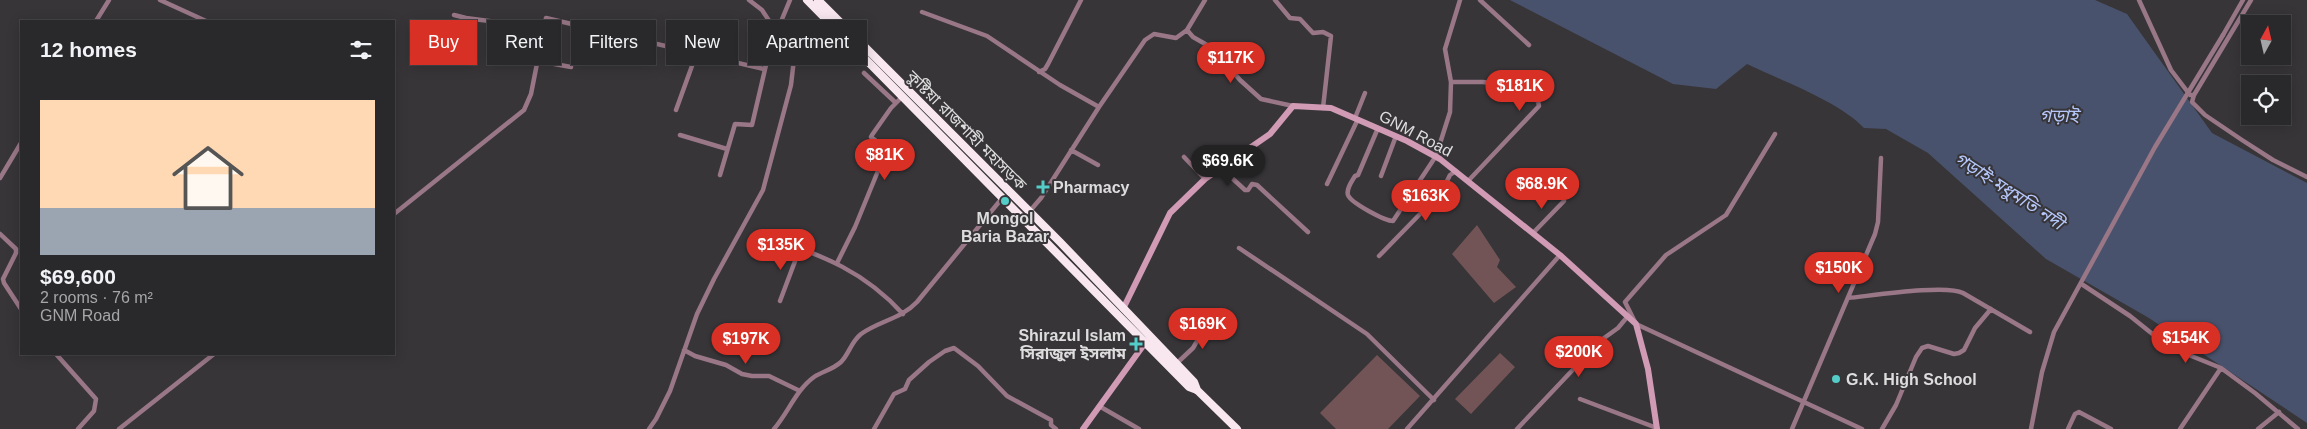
<!DOCTYPE html>
<html lang="en">
<head>
<meta charset="utf-8">
<style>
	:root { --surface:#29282a; --page:#353436; --text:#f1f3f6; --muted:#a5a6a8; --line:#454447; --accent:#d93025 }
	body { margin:0; font-family:Arial,"Noto Sans Bengali",sans-serif; background:var(--page); color:var(--text); height:100vh; display:flex; flex-direction:column; font-size:19px; white-space:nowrap }
	* { box-sizing:border-box; margin:0 }
	p { font-size:16px; color:var(--muted) }
	.icon { flex:none; width:28px; height:28px; fill:none; stroke:currentColor; stroke-width:2; stroke-linecap:round; stroke-linejoin:round }
	.map { position:relative; flex:1; overflow:hidden }
	.details { position:absolute; left:20px; top:20px; width:375px; height:335px; display:flex; flex-direction:column; background:var(--surface); border-radius:0px; box-shadow:0 2px 12px #0003,0 0 0 1px var(--line) }
	.details>* { flex:none }
	.banner { position:absolute; left:410px; top:20px; width:475px; height:45px; display:flex; gap:10px }
	.needle { width:32px; rotate:8deg }
	.buttons { position:absolute; left:2241px; top:15px; display:grid; gap:10px }
	.buttons a { display:grid; place-items:center; width:50px; height:50px; border-radius:0px; background:var(--surface); box-shadow:0 2px 12px #0003,0 0 0 1px var(--line); font-size:25px }
	.price { position:absolute; translate:-50% -42px; padding:0 11px; border-radius:18px; background:var(--accent); color:#fff; font-size:16px; line-height:32px; filter:drop-shadow(0 1px 2px #0008) }
	.price::after { content:''; position:absolute; left:50%; top:30px; width:15px; height:11px; margin-left:-8px; background:inherit; clip-path:polygon(0 0,100% 0,50% 100%) }
	.price.on { background:#222; color:#fff }
	ul { padding:0; list-style:none }
	li { display:grid; align-content:center; gap:10px; height:265px; padding:0 20px }
	li span { display:grid; place-items:center; height:155px; border-radius:0px; color:#555 }
	li>.icon { margin-inline-start:auto }
	span .icon { width:90px; height:90px; fill:#fffc; stroke-width:1 }
	li b { font-size:21px }
	h2 { display:flex; justify-content:space-between; align-items:center; height:60px; padding:0 20px; font-size:21px }
	.tag { padding:0 18px; border-radius:0px; background:var(--surface); box-shadow:0 2px 12px #0003,0 0 0 1px var(--line); font-size:18px; line-height:45px }
	.tag.on { background:var(--accent); color:#fff }
	.map>svg:first-child { display:block }
	.green { fill:#735456 }
	.water { fill:#49526c }
	.lines { fill:none; stroke-linecap:round; stroke-linejoin:round }
	.street { stroke:#997787; stroke-width:4.5 }
	.secondary { stroke:#d19bb5; stroke-width:6 }
	.highway { stroke:#f8e7ef; stroke-width:8 }
	.street-bridge { stroke:#997787; stroke-width:4.5 }
	.poi-dot { fill:#54cdc8; stroke:#373538; stroke-width:2 }
	.labels { text-anchor:middle; stroke-width:4; stroke-linejoin:round; paint-order:stroke }
	.street-label { font-size:16px; fill:#deddde; stroke:#373538 }
	.poi-label { font-size:16px; font-weight:bold; fill:#deddde; stroke:#373538; text-anchor:start }
	.water-label { font-size:18px; font-style:italic; fill:#b5c7fb; stroke:#373538 }
</style>
</head>
<body>
<div class="map">
<svg width="2307" height="429" viewBox="0 0 2307 429">
	<rect width="100%" height="100%" fill="#373538"/>
	<path class="green" d="M1477,225L1500,260L1497,267L1516,287L1494,303L1452,254Z
		M1500,353L1515,367L1471,414L1455,399Z
		M1377,355L1420,396L1388,429H1336L1320,413Z"/>
	<path class="water" d="M1510,0H2095L2127,14L2212,133L2307,183V423L2149,318L2046,259L1928,153L1886,129L1864,128C1838,101 1782,81 1747,64L1716,89L1673,84Z"/>
	<g class="lines">
		<path class="street" d="M160,0L206,21
			M1275,0L1290,18L1300,19L1313,33L1323,32L1331,36L1323,108
			M1480,0L1529,45
			M2139,0L2171,70L2190,95H2194L2251,0
			M922,12L987,36L1060,85L1099,107
			M454,15L466,18L543,28
			M96,21L109,0
			M1187,30L1193,37L1214,49L1240,80L1261,99L1293,106
			M2223,35L2243,0
			M538,61L571,67
			M1039,72L1045,69L1048,64L1081,0
			M864,73L896,103
			M1451,82H1483L1503,85L1538,101L1539,106L1469,180
			M2194,95L2192,102L2205,115L2242,140L2273,160L2307,177
			M676,110L697,52
			M1355,118L1365,93
			M1378,128L1358,175L1355,176C1352,181 1346,189 1348,195C1351,203 1385,221 1393,221L1436,156L1450,112L1451,82L1445,49L1460,0
			M1775,134L1726,215L1666,255L1625,302L1636,324L1862,429
			M680,135L727,149
			M1071,150L1098,165
			M1184,157L1205,179
			M1221,168L1245,190H1248L1252,184L1257,185L1308,232
			M720,175L735,124L752,125L770,48L790,0
			M1381,176L1396,136
			M0,178L21,143
			M1327,184L1358,119
			M1029,212L1041,198L1099,107L1145,40L1154,34L1176,38L1187,30L1205,0
			M394,214L524,110L531,94L546,18L764,69
			M1533,233L1564,201
			M0,234L16,249V253L3,279L4,283L21,309
			M769,238C823,255 865,272 903,314
			M1239,248L1367,334L1434,400
			M1379,256L1421,213L1446,183L1450,175L1456,171
			M837,263L855,227L887,149L871,137L872,135L891,108L903,96
			M2083,285L2130,316L2160,340L2184,353L2221,368L2255,393L2298,429
			M1848,298C1870,296 1946,284 1963,293L2030,332
			M780,301L800,248
			M684,350L695,356L726,365L742,374L752,376H769L800,391
			M56,354L96,399L94,411L78,429
			M1176,364L1193,348L1210,319
			M1580,399L1657,428
			M1099,406L1139,429
			M119,429L214,354
			M649,429L656,419L670,391L697,314L714,279L763,190L791,85L794,59L762,10L749,0
			M774,429C788,413 796,390 814,377C823,371 832,370 841,362C849,354 851,342 861,334C879,321 901,319 917,302L1003,197
			M874,429L894,394L905,389L909,380L929,362L945,351L954,348L978,366L1007,396L1051,420V425L1056,429
			M1407,429L1560,255
			M1517,429L1600,341L1618,328L1628,316
			M1792,429L1875,234L1878,222L1881,158
			M1882,429L1896,405L1916,357L1922,348L1928,346L1954,354L1959,353L1964,350L1975,328L1991,309
			M2068,429L2075,414L2079,412L2111,429
			M2180,429L2221,368
			M2258,429L2279,412"/>
		<path class="secondary" d="M1123,309L1170,213L1205,179L1270,134L1293,106L1331,108L1407,141L1440,159L1560,255L1636,324L1648,369L1657,429
			M1083,429L1148,339"/>
		<path class="highway" d="M807,0L1189,387L1197,390L1237,429
			M818,0L1060,242L1194,382L1197,390"/>
		<path class="street-bridge" d="M2031,429L2042,372L2054,332L2155,147L2223,35"/>
	</g>
	<g class="poi-dot">
		<path d="M1040.5 179.5h5v5h5v5h-5v5h-5v-5h-5v-5h5z"/>
		<circle cx="1005" cy="201" r="5"/>
		<path d="M1133.5 336.5h5v5h5v5h-5v5h-5v-5h-5v-5h5z"/>
		<circle cx="1836" cy="379" r="5"/>
	</g>
	<g class="labels">
		<g class="street-label">
			<text transform="translate(967 130) rotate(45)" y="6">কুষ্টিয়া রাজশাহী মহাসড়ক</text>
			<text transform="translate(1416 133) rotate(28)" y="6">GNM Road</text>
		</g>
		<g class="poi-label">
			<text x="1053" y="193">Pharmacy</text>
			<text x="1005" y="224" text-anchor="middle">Mongol<tspan x="1005" dy="18">Baria Bazar</tspan></text>
			<text x="1126" y="341" text-anchor="end">Shirazul Islam<tspan x="1126" dy="18">সিরাজুল ইসলাম</tspan></text>
			<text x="1846" y="385">G.K. High School</text>
		</g>
		<g class="water-label">
			<text x="2059" y="122">গড়াই</text>
			<text transform="translate(2009 191) rotate(33)" y="6">গড়াই-মধুমতি নদী</text>
		</g>
	</g>
</svg>
<div class="buttons">
<a><svg class="needle" viewBox="-14 -14 28 28"><path d="M0-13l5 13h-10z" fill="#e53935"/><path d="M0 13l5-13h-10z" fill="#a5a6a8"/></svg></a>
<a><svg class="icon" aria-label="locate" viewBox="0 0 24 24"><circle cx="12" cy="12" r="6"/><path d="M12 2v4M12 18v4M2 12h4M18 12h4"/></svg></a>
</div>
<b class="price" style="left:1231px;top:84px">$117K</b>
<b class="price" style="left:1520px;top:112px">$181K</b>
<b class="price" style="left:885px;top:181px">$81K</b>
<b class="price on" style="left:1228px;top:187px">$69.6K</b>
<b class="price" style="left:1542px;top:210px">$68.9K</b>
<b class="price" style="left:1426px;top:222px">$163K</b>
<b class="price" style="left:781px;top:271px">$135K</b>
<b class="price" style="left:1839px;top:294px">$150K</b>
<b class="price" style="left:1203px;top:350px">$169K</b>
<b class="price" style="left:2186px;top:364px">$154K</b>
<b class="price" style="left:746px;top:365px">$197K</b>
<b class="price" style="left:1579px;top:378px">$200K</b>
<div class="banner">
<a class="tag on">Buy</a>
<a class="tag">Rent</a>
<a class="tag">Filters</a>
<a class="tag">New</a>
<a class="tag">Apartment</a>
</div>
<section class="details">
<h2>12 homes<svg class="icon" aria-label="filters" viewBox="0 0 24 24"><path d="M4 7h16M4 17h16"/><circle cx="9" cy="7" r="2"/><circle cx="15" cy="17" r="2"/></svg></h2>
<ul>
<li><span style="background:linear-gradient(#ffd9b3 70%,#9aa5b1 0)"><svg class="icon" aria-label="home" viewBox="0 0 24 24"><path d="M3 11l9-7 9 7M6 9v11h12V9"/></svg></span><div><b>$69,600</b><p>2 rooms · 76 m²</p><p>GNM Road</p></div></li>
</ul>
</section>
</div>
</body>
</html>
